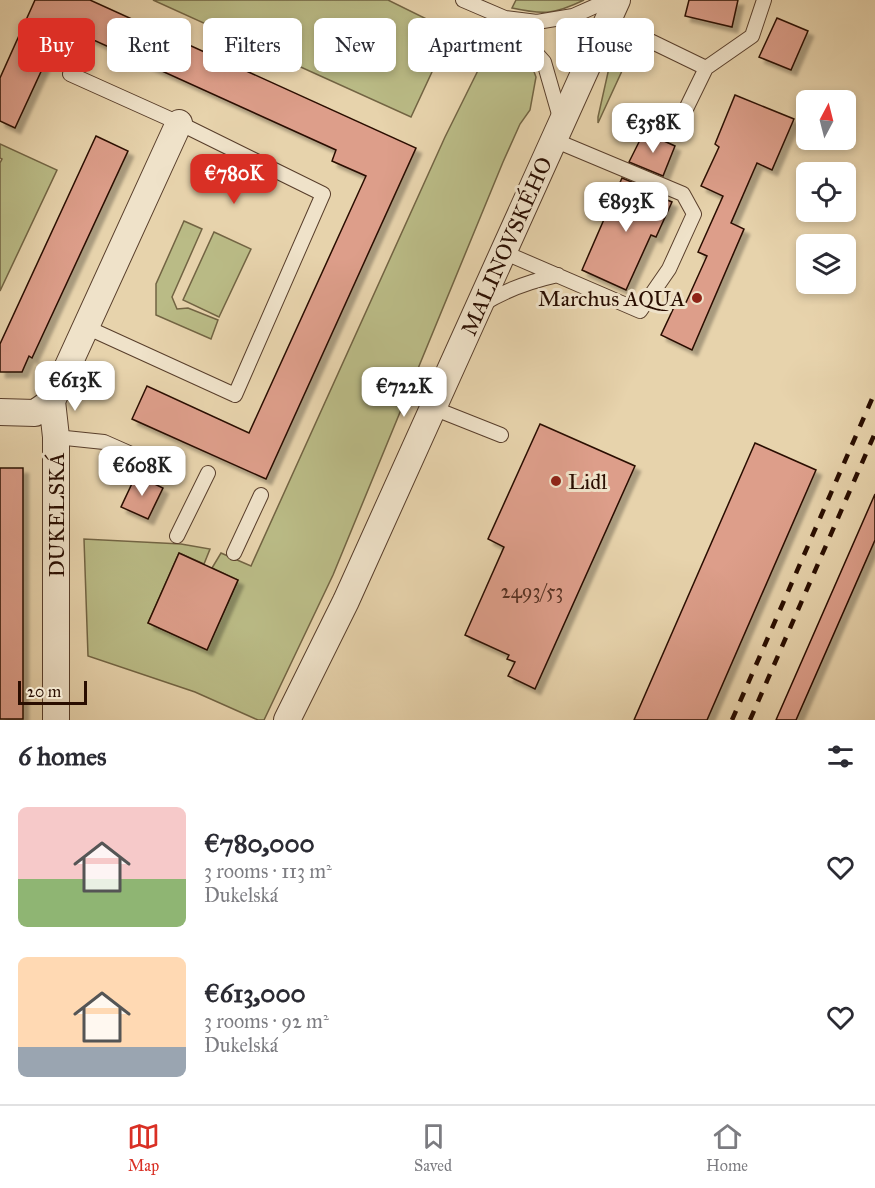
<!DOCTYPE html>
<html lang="en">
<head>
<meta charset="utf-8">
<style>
	:root { --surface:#fff; --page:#f2f2f3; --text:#2b2b33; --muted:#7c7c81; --line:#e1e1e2; --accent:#d93025 }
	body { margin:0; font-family:"IM FELL Great Primer",serif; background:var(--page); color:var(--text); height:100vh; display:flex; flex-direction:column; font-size:22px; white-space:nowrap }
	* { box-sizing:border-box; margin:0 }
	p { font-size:20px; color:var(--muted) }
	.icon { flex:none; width:33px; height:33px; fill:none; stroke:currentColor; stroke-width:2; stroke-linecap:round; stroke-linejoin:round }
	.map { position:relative; height:720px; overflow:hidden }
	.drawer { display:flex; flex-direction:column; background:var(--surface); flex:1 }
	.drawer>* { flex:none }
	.guide { position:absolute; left:18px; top:18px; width:840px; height:54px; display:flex; gap:12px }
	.needle { width:39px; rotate:7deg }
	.fabs { position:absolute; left:796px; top:90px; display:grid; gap:12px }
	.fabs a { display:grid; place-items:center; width:60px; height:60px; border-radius:9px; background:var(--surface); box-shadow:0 3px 9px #0003; font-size:30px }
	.scale { position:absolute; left:18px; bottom:15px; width:69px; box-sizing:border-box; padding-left:6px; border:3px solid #290d00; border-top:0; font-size:16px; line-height:21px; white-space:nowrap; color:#290d00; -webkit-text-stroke:4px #efe2c9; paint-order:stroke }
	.price { position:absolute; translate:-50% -51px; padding:0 14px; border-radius:12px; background:#fff; color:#222; font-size:20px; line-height:39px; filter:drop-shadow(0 2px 3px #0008) }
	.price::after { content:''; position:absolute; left:50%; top:36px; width:18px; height:14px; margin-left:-9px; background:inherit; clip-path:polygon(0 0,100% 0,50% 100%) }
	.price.selected { background:var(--accent); color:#fff }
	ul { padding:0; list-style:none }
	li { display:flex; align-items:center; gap:18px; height:150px; padding:0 18px }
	li span { display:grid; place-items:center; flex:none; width:168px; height:120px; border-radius:9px; color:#555 }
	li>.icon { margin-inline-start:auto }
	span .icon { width:72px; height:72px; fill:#fffc; stroke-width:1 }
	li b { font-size:26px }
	h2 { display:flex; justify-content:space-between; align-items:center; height:72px; padding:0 18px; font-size:26px }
	.chip { padding:0 21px; border-radius:9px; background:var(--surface); box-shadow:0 3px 9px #0003; font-size:21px; line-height:54px }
	.chip.selected { background:var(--accent); color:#fff }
	.tab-bar { display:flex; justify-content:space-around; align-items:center; height:84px; border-top:2px solid var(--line); background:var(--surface); font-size:16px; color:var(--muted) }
	.tab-bar a { display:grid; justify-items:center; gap:3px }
	.tab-bar .selected { color:var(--accent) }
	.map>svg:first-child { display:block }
	.green { fill:#babb86; stroke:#726443; stroke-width:1.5 }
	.building { fill:#dd9e8a; stroke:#290d00; stroke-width:1.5; filter:url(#shadow) }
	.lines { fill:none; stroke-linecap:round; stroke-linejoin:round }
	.lane-casing { stroke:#583e2b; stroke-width:16 }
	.street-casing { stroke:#583e2b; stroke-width:28 }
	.lane { stroke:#efe2c9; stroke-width:14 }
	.street { stroke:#efe2c9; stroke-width:26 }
	.rail { stroke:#290d00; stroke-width:4.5; stroke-dasharray:10 10; stroke-linecap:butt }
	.poi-dot { fill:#8f2418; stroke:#efe2c9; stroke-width:2 }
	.labels { text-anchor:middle; stroke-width:6; stroke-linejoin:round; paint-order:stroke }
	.number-label { font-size:20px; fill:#563122 }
	.street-label { font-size:22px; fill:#290d00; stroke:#efe2c9 }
	.poi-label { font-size:22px; fill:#290d00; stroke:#efe2c9; text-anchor:end }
</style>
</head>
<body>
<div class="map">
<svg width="875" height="720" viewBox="0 0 875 720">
	<defs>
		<filter id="shadow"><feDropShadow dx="5.5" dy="5.5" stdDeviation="1.5" flood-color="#0004"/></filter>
	</defs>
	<rect width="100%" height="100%" fill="#e7d3ac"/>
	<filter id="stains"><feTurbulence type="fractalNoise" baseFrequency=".00333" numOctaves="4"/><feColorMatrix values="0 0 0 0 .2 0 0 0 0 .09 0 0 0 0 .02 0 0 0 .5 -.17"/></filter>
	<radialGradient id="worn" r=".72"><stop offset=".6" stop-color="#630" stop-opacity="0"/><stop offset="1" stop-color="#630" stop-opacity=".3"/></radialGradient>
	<path class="green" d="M153,0H388L451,31L411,117Z
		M516,0H584C555,14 544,15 512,8Z
		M499,28L524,45L536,77L530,110L520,124L503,162L333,575L264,720H258L195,692L88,656L84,539L181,544L210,549L204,564L179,553L148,623L207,649L238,580L212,568L221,553L251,566L445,137Z
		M618,40L633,47L598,123V117L613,50Z
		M0,144L57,170L0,291V163L2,159L0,158Z
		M184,221L202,229L172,297L177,309L188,308L218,320L211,339L156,315V284Z
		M214,232L251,249L219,317L183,300Z"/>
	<path class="building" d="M35,0H90L416,148L266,479L132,419L147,386L249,433L366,176L332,161L336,150L76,32L75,35L70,33L67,41L57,37L15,128L0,121V78Z
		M689,0H738L732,27L685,16Z
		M777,18L808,31L791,70L759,57Z
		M735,95L794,119L772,170L757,163L731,223L744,229L692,350L661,335L676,303L684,307L707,256L698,252L723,196L701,186L719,147L715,144Z
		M644,132L675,146L663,176L629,162Z
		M96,136L128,151L32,358L29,356L22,372H0V344Z
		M622,178L656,192L655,195L672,202L656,237L651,235L626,290L582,270Z
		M540,424L635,466L535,689L508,676L515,662L507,659L509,655L465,635L504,547L488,539Z
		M755,443L816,470L707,720H634Z
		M0,468H23V719H0Z
		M136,475L163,488L148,519L121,507Z
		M875,494V540L796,720H776Z
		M179,553L238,580L207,650L148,623Z"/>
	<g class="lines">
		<defs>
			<path id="lane" d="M463,0L505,18L544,62L561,121
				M505,18L537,22L573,16L609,0
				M607,20L706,68L685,111
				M706,68L752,36L764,0
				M70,74L179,123L323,194L235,395L86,327
				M503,252L640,311L669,269L694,214L683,194L554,140
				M483,304C507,289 531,281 558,275
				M433,408L501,435
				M56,437L104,442L172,472
				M177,536L208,473
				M234,553L261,495"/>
			<path id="street" d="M0,412L35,413L52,401
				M56,720V437L52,401L179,123
				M287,720L346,601L617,0"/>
		</defs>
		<use href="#lane" class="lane-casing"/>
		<use href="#street" class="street-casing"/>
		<use href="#lane" class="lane"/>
		<use href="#street" class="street"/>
		<path class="rail" d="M732,720L875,392
			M750,720L875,433"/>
	</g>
	<g class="poi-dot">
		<circle cx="697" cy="298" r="6"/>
		<circle cx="556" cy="481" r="6"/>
	</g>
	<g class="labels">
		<g class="number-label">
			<text x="532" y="598">2493/53</text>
		</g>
		<g class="street-label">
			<text transform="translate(506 246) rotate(-66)" y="8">MALINOVSKÉHO</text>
			<text transform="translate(56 515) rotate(-90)" y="8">DUKELSKÁ</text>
		</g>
		<g class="poi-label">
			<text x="685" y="306">Marchus AQUA</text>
			<text x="568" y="489" text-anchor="start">Lidl</text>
		</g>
	</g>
	<rect width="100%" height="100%" filter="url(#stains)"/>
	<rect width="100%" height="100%" fill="url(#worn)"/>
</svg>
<div class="fabs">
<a><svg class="needle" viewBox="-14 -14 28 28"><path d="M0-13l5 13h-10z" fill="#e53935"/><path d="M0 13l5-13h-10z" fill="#7c7c81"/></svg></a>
<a><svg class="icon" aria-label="locate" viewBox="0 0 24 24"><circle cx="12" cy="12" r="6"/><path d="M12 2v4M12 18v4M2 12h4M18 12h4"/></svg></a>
<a><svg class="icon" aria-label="layers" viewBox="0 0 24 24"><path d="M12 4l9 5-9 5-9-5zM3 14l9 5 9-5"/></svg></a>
</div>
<div class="scale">20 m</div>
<b class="price" style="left:653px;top:154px">€358K</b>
<b class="price selected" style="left:234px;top:205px">€780K</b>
<b class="price" style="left:626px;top:233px">€893K</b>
<b class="price" style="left:75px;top:412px">€613K</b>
<b class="price" style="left:404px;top:418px">€722K</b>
<b class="price" style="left:142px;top:497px">€608K</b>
<div class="guide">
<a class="chip selected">Buy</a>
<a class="chip">Rent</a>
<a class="chip">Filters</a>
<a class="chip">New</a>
<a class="chip">Apartment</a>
<a class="chip">House</a>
</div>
</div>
<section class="drawer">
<h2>6 homes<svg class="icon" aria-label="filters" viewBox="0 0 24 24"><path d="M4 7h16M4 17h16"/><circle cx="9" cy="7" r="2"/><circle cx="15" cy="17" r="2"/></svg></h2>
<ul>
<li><span style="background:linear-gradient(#f6c9c9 60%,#8fb573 0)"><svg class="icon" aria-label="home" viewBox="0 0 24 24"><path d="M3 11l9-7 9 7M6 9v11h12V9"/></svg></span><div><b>€780,000</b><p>3 rooms · 113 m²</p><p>Dukelská</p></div><svg class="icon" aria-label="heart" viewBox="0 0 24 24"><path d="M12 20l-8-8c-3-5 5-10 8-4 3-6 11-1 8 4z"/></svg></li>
<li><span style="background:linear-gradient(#ffd9b3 75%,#9aa5b1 0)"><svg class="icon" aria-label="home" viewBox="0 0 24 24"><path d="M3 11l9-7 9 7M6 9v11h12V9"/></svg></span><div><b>€613,000</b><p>3 rooms · 92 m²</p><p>Dukelská</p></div><svg class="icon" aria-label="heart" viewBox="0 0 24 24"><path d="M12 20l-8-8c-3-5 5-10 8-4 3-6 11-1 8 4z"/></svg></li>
</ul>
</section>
<nav class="tab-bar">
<a class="selected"><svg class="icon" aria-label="map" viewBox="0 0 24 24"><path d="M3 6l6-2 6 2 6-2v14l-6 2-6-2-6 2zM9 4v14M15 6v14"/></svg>Map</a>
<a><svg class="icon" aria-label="saved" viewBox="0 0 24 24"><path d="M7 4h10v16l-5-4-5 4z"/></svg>Saved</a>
<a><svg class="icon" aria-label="home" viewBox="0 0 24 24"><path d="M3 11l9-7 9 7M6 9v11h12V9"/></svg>Home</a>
</nav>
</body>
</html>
